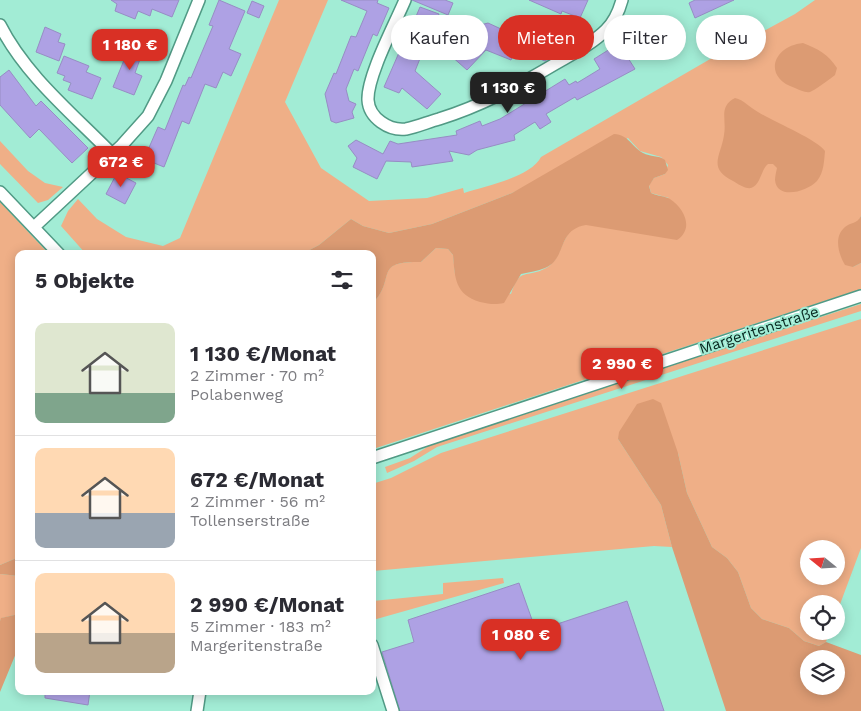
<!DOCTYPE html>
<html lang="de">
<head>
<meta charset="utf-8">
<style>
	:root { --surface:#fff; --page:#f2f2f3; --text:#2b2b33; --muted:#7c7c81; --line:#e1e1e2; --accent:#d93025 }
	body { margin:0; font-family:"Work Sans",sans-serif; background:var(--page); color:var(--text); height:100vh; display:flex; flex-direction:column; font-size:19px; white-space:nowrap }
	* { box-sizing:border-box; margin:0 }
	p { font-size:16px; color:var(--muted) }
	.icon { flex:none; width:28px; height:28px; fill:none; stroke:currentColor; stroke-width:2; stroke-linecap:round; stroke-linejoin:round }
	.map { position:relative; flex:1; overflow:hidden }
	.sheet { position:absolute; left:15px; top:250px; width:361px; height:445px; display:flex; flex-direction:column; background:var(--surface); border-radius:10px; box-shadow:0 2px 12px #0003 }
	.sheet>* { flex:none }
	.hud { position:absolute; left:391px; top:15px; width:394px; height:45px; display:flex; gap:10px }
	.needle { width:32px; rotate:288deg }
	.fabs { position:absolute; left:800px; top:540px; display:grid; gap:10px }
	.fabs a { display:grid; place-items:center; width:45px; height:45px; border-radius:50%; background:var(--surface); box-shadow:0 2px 12px #0003; font-size:25px }
	.price { position:absolute; translate:-50% -42px; padding:0 11px; border-radius:10px; background:var(--accent); color:#fff; font-size:16px; line-height:32px; filter:drop-shadow(0 1px 2px #0008) }
	.price::after { content:''; position:absolute; left:50%; top:30px; width:15px; height:11px; margin-left:-8px; background:inherit; clip-path:polygon(0 0,100% 0,50% 100%) }
	.price.active { background:#222; color:#fff }
	ul { padding:0; list-style:none }
	li { display:flex; align-items:center; gap:15px; height:125px; padding:0 20px }
	li+li { border-top:1px solid var(--line) }
	li span { display:grid; place-items:center; flex:none; width:140px; height:100px; border-radius:10px; color:#555 }
	li>.icon { margin-inline-start:auto }
	span .icon { width:60px; height:60px; fill:#fffc; stroke-width:1 }
	li b { font-size:21px }
	h2 { display:flex; justify-content:space-between; align-items:center; height:60px; padding:0 20px; font-size:21px }
	.tag { padding:0 18px; border-radius:22px; background:var(--surface); box-shadow:0 2px 12px #0003; font-size:18px; line-height:45px }
	.tag.active { background:var(--accent); color:#fff }
	.map>svg:first-child { display:block }
	.green { fill:#efaf87; fill-rule:evenodd }
	.forest { fill:#dc9b73; fill-rule:evenodd }
	.building { fill:#aea1e4; stroke:#978dc4 }
	.lines { fill:none; stroke-linecap:round; stroke-linejoin:round }
	.street-casing { stroke:#519a85; stroke-width:14 }
	.street { stroke:#fff; stroke-width:11 }
	.labels { text-anchor:middle; stroke-width:4; stroke-linejoin:round; paint-order:stroke }
	.street-label { font-size:15px; fill:#082820; stroke:#a2ecd5 }
</style>
</head>
<body>
<div class="map">
<svg width="861" height="711" viewBox="0 0 861 711">
	<rect width="100%" height="100%" fill="#a2ecd5"/>
	<path class="green" d="M279,0H328L285,102L321,168L369,201L427,198L463,188L464,193C486,186 531,177 541,157L712,58L713,47L731,49L795,14L815,0H861V216L858,222L853,267L861,263V289L373,449V303C397,277 372,261 421,262L436,248L448,249L453,255L455,274L511,294C520,266 526,279 546,268C562,259 560,239 575,226L669,198L651,193L649,185L654,178L665,174L668,165L661,157L640,151L628,138L512,193L432,224L389,233L363,226L351,219L319,245L302,254H86L61,226L68,211L78,199L97,219L126,237L163,246L180,238Z
		M0,141L28,171L45,183L63,187L48,200L38,203L0,164Z
		M0,202L49,254H19V557L0,565Z
		M861,304V311L437,447L414,461L387,473L385,467L410,458L435,442Z
		M861,319V548L836,615V604H809V631H830L826,642L819,646L804,641L789,628L762,619L751,608L738,572L727,558L712,547L687,493L678,453L618,439L661,505L672,547L654,546L373,571L372,484L391,478L441,453ZM809,549H836V576H809Z
		M0,574L19,576V614L2,618L0,621Z
		M503,578L504,583L373,620V601L443,594V583Z"/>
	<path class="forest" d="M803,43C818,49 828,54 837,68L835,75C833,77 812,92 810,92C805,93 800,90 795,88C762,77 773,46 803,43Z
		M735,98C744,100 749,107 758,112C774,122 816,139 825,151C824,161 824,172 817,181C808,191 777,201 775,180C775,177 776,172 777,168L773,164H768C761,169 761,185 751,188C745,189 738,184 733,181C707,168 721,156 724,135C727,119 718,107 735,98Z
		M614,134C629,135 631,146 643,153C650,157 659,155 665,160L668,170L665,174L654,178L649,186L651,193C657,196 665,196 670,199C685,209 694,229 677,240L586,225C556,230 568,258 545,268C538,271 529,272 521,274L504,303C495,305 489,304 480,302C455,294 455,279 453,255L448,249L436,248L421,262C372,261 397,278 373,303L372,254H302L319,245L351,219L363,226L389,233L432,224L512,193Z
		M861,216V263L853,267L845,265C839,255 833,237 845,227C851,222 857,224 861,216Z
		M653,399L661,403L678,453L687,493L712,547L727,558L738,572L751,608L762,619L789,628L804,641L819,646L826,642L861,655V711H726L672,547L661,505L618,439L619,432L637,404ZM809,659H836V686H809Z
		M19,557V576L0,574V565Z
		M19,614V646L0,692V621L1,618Z"/>
	<path class="building" d="M111,0H179L172,17L152,9L150,16L138,11L135,19L115,11L117,4Z
		M219,0L245,11L229,49L241,54L231,76L223,72L216,88L205,84L189,124L182,121L164,167L144,159L158,127L165,130L183,85L185,86L189,77L191,78L213,26L209,25Z
		M341,0H378L377,3L389,8L377,36L373,34L358,71L354,69L346,89L349,101L356,104L352,112L354,118L336,123L331,121L325,94L334,73L336,74L351,36L356,37L367,11Z
		M412,0H445L453,3L448,15Z
		M529,0H588L580,18L562,11L561,14Z
		M695,0H734L695,18L689,3Z
		M252,1L264,6L259,18L247,13Z
		M420,7L439,14L431,34L412,26Z
		M653,22L663,39L628,58L635,69L577,100L575,97L546,114L551,122L540,129L535,122L514,135L515,140L477,150L469,155L449,151L453,161L412,167L411,162L386,161L377,179L353,167L357,158L348,146L356,140L383,154L390,141L398,144L457,135L456,131L480,121L482,126L500,119L565,79L569,85L576,81L577,83L600,69L594,59Z
		M488,23L534,44L535,42L552,49L550,52L556,54L545,61L516,49L511,60L486,50L467,70L450,55L473,27Z
		M45,27L61,34L58,42L65,44L59,61L36,52Z
		M131,43L144,48L135,73L142,76L134,95L113,87Z
		M401,48L421,56L415,71L441,94L427,109L402,88L399,93L384,87Z
		M64,56L89,66L86,72L101,78L92,99L68,90L71,83L63,80L65,76L57,73Z
		M9,70L36,106L41,101L88,148L72,163L39,129L30,138L0,105V77Z
		M117,173L136,183L125,204L106,194Z
		M519,583L536,631L627,601L664,711H400L382,652L414,642L408,620Z
		M45,691H90L88,705L45,698Z"/>
	<g class="lines">
		<defs>
			<path id="street" d="M405,0C395,24 367,76 368,100C369,118 389,131 406,129C417,127 428,122 439,119C481,106 518,86 555,64C572,54 592,44 606,30C614,22 619,11 622,0
				M0,25C25,75 73,114 112,154
				M0,192L59,254
				M34,227L122,145L148,116L166,81L199,0
				M372,458L861,296
				M372,645L393,711
				M197,711L200,691"/>
		</defs>
		<use href="#street" class="street-casing"/>
		<use href="#street" class="street"/>
	</g>
	<g class="labels">
		<g class="street-label">
			<text transform="translate(759 330) rotate(-18)" y="5">Margeritenstraße</text>
		</g>
	</g>
</svg>
<div class="fabs">
<a><svg class="needle" viewBox="-14 -14 28 28"><path d="M0-13l5 13h-10z" fill="#e53935"/><path d="M0 13l5-13h-10z" fill="#7c7c81"/></svg></a>
<a><svg class="icon" aria-label="locate" viewBox="0 0 24 24"><circle cx="12" cy="12" r="6"/><path d="M12 2v4M12 18v4M2 12h4M18 12h4"/></svg></a>
<a><svg class="icon" aria-label="layers" viewBox="0 0 24 24"><path d="M12 4l9 5-9 5-9-5zM3 14l9 5 9-5"/></svg></a>
</div>
<b class="price" style="left:130px;top:71px">1 180 €</b>
<b class="price active" style="left:508px;top:114px">1 130 €</b>
<b class="price" style="left:121px;top:188px">672 €</b>
<b class="price" style="left:622px;top:390px">2 990 €</b>
<b class="price" style="left:521px;top:661px">1 080 €</b>
<div class="hud">
<a class="tag">Kaufen</a>
<a class="tag active">Mieten</a>
<a class="tag">Filter</a>
<a class="tag">Neu</a>
</div>
<section class="sheet">
<h2>5 Objekte<svg class="icon" aria-label="filters" viewBox="0 0 24 24"><path d="M4 7h16M4 17h16"/><circle cx="9" cy="7" r="2"/><circle cx="15" cy="17" r="2"/></svg></h2>
<ul>
<li><span style="background:linear-gradient(#dfe7d0 70%,#7fa58c 0)"><svg class="icon" aria-label="home" viewBox="0 0 24 24"><path d="M3 11l9-7 9 7M6 9v11h12V9"/></svg></span><div><b>1 130 €/Monat</b><p>2 Zimmer · 70 m²</p><p>Polabenweg</p></div></li>
<li><span style="background:linear-gradient(#ffd9b3 65%,#9aa5b1 0)"><svg class="icon" aria-label="home" viewBox="0 0 24 24"><path d="M3 11l9-7 9 7M6 9v11h12V9"/></svg></span><div><b>672 €/Monat</b><p>2 Zimmer · 56 m²</p><p>Tollenserstraße</p></div></li>
<li><span style="background:linear-gradient(#ffd9b3 60%,#b9a48a 0)"><svg class="icon" aria-label="home" viewBox="0 0 24 24"><path d="M3 11l9-7 9 7M6 9v11h12V9"/></svg></span><div><b>2 990 €/Monat</b><p>5 Zimmer · 183 m²</p><p>Margeritenstraße</p></div></li>
</ul>
</section>
</div>
</body>
</html>
